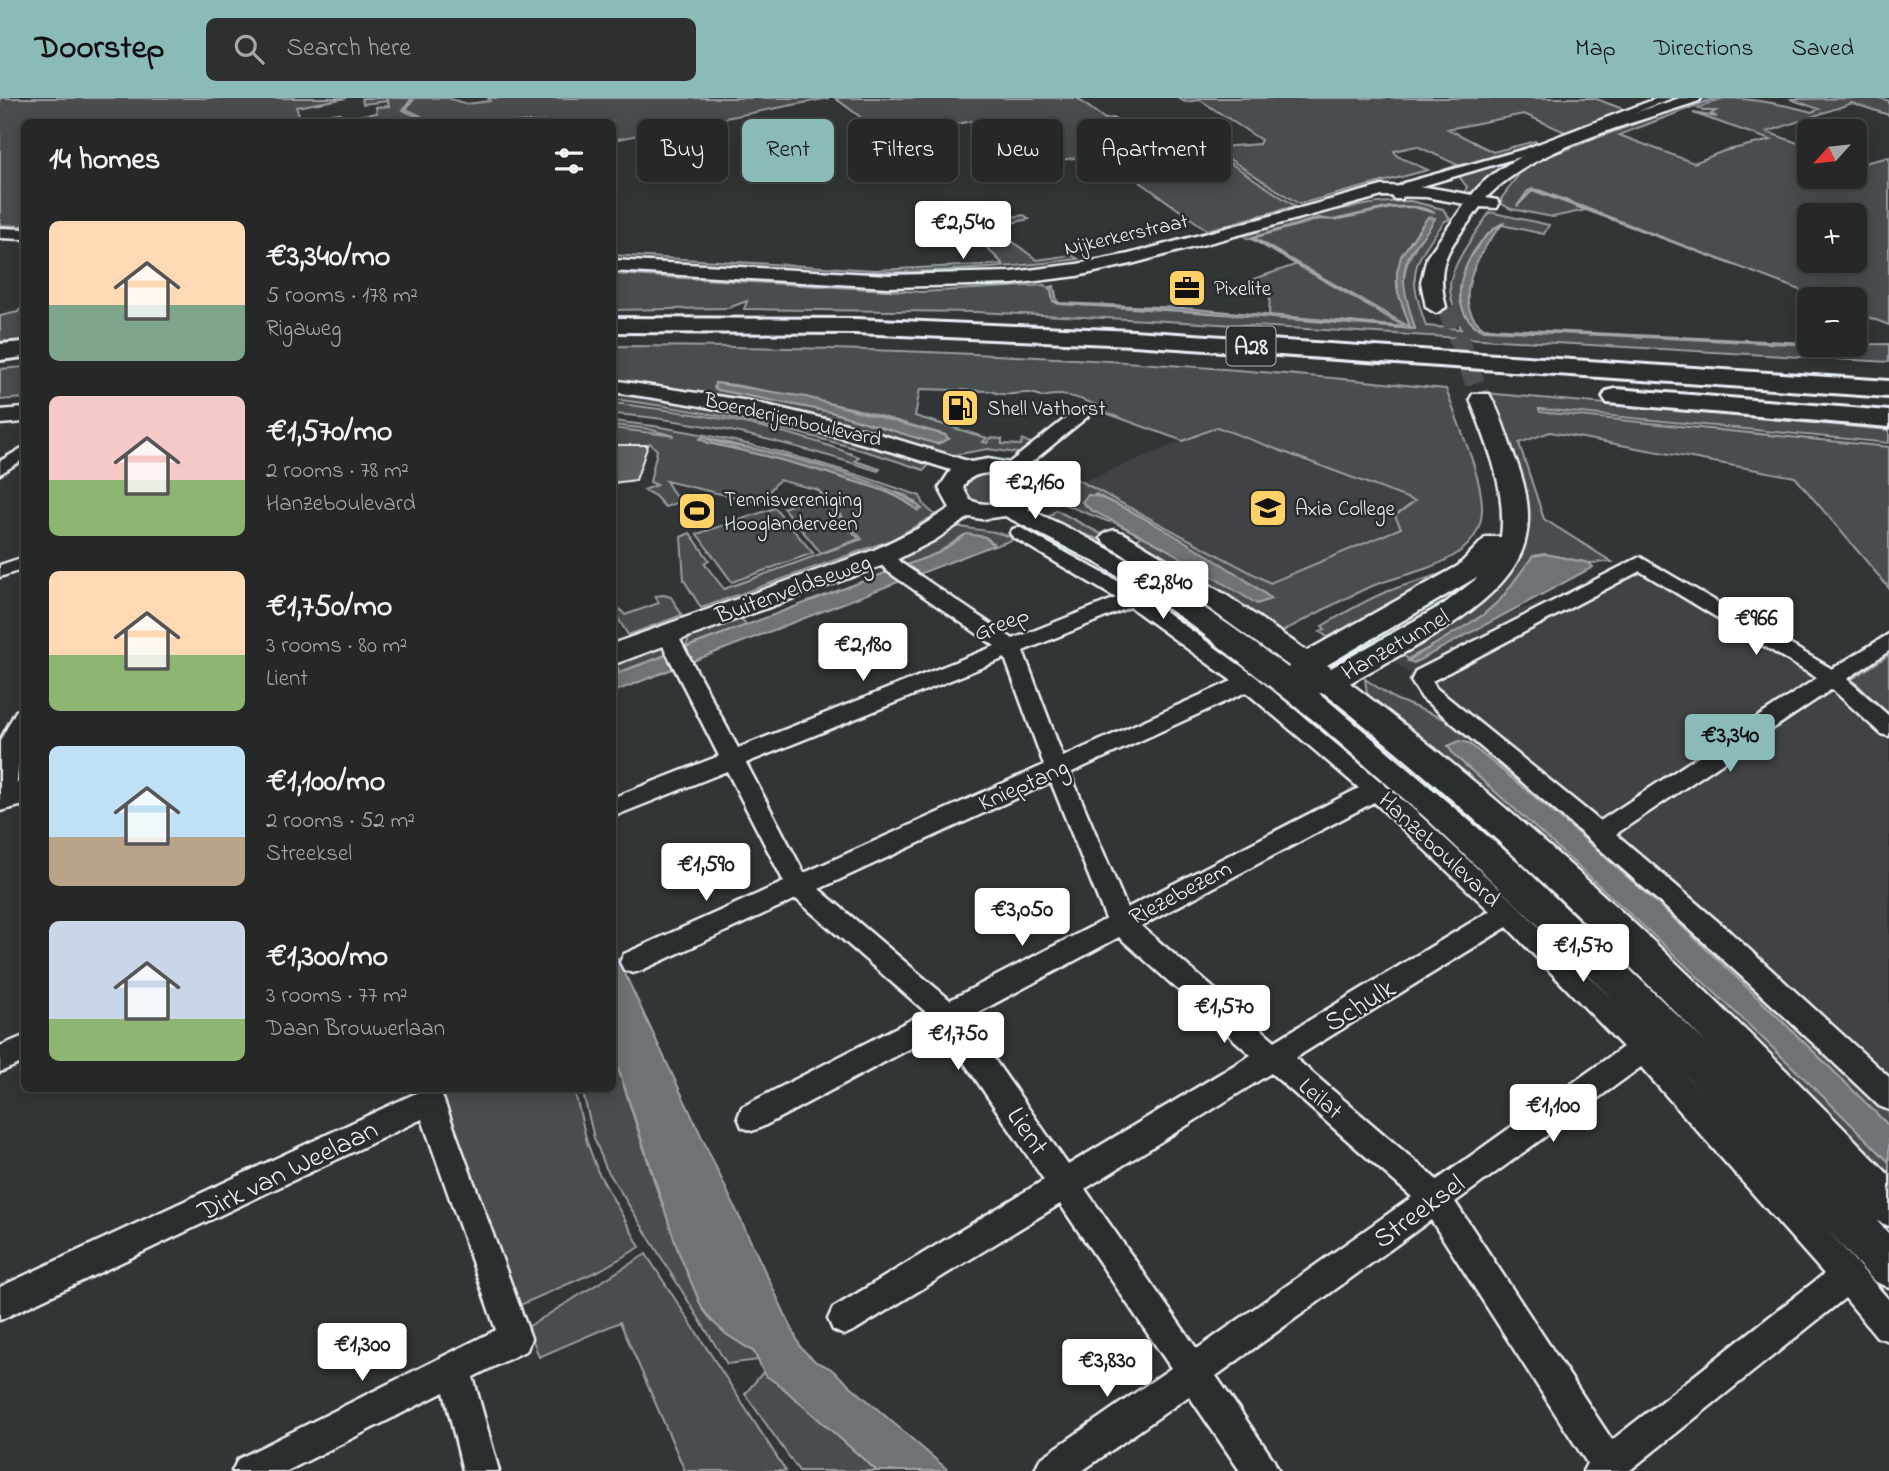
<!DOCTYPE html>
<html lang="en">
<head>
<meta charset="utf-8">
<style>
	:root { --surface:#262828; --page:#2e3030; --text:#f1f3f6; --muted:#a4a6a8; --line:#424445; --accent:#8bbbb9 }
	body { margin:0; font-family:"Indie Flower",sans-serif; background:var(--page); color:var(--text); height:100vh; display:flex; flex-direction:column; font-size:26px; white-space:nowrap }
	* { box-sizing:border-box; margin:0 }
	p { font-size:23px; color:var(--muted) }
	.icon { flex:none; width:38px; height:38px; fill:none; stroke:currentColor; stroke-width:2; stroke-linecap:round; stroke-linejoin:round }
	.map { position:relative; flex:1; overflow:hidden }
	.sheet { position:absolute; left:21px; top:21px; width:595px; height:973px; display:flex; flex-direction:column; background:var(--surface); border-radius:10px; box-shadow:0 4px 18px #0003,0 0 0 2px var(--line) }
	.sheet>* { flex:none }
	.hud { position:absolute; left:637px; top:21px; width:665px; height:63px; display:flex; gap:14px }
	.needle { width:46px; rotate:243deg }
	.buttons { position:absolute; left:1797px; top:21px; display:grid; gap:14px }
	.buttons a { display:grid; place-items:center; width:70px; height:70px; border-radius:10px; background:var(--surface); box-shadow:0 4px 18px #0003,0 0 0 2px var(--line); font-size:35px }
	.price { position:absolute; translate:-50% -60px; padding:0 16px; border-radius:7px; background:#fff; color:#222; font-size:23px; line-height:46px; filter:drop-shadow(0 2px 4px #0008) }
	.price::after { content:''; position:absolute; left:50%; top:42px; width:21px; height:16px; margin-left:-10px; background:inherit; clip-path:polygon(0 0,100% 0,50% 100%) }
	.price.current { background:var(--accent); color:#111 }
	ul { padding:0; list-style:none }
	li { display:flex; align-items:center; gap:21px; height:175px; padding:0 28px }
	li span { display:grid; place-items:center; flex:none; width:196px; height:140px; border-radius:10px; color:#555 }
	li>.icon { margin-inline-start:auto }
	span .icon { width:84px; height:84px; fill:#fffc; stroke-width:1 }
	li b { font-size:30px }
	h2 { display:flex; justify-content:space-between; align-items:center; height:84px; padding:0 28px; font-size:30px }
	.tag { padding:0 24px; border-radius:10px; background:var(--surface); box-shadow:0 4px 18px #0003,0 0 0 2px var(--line); font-size:24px; line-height:63px }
	.tag.current { background:var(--accent); color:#111 }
	header { display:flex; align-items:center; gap:42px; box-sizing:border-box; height:98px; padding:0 35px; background:var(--accent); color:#111 }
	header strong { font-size:33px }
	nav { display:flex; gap:38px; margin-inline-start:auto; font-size:24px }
	.search { width:490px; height:63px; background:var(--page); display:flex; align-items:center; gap:18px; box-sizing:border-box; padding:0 24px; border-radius:10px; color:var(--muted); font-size:26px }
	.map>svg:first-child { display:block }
	.built { fill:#3f4244 }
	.green { fill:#494d4f; stroke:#989fa4; stroke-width:2; fill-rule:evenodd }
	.water { fill:#6e7376; stroke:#9fa5aa; stroke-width:2 }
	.building { fill:#5c6063; stroke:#e8f1f8; stroke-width:2 }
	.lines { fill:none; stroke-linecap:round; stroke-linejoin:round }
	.secondary-tunnel { stroke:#4d5153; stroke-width:20; stroke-dasharray:20 10; stroke-linecap:butt }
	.street-casing { stroke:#e8f1f8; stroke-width:5 }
	.secondary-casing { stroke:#e8f1f8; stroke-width:5 }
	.highway-casing { stroke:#e8f1f8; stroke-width:6 }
	.street { fill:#2a2d2e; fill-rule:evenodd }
	.secondary { fill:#2a2d2e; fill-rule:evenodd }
	.highway { fill:#2a2d2e; fill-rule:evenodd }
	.labels { text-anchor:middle; stroke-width:5; stroke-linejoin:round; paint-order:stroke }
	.far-street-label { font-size:21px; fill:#e8f1f8; stroke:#2a2d2e }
	.far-poi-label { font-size:21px; fill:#e8f1f8; stroke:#2a2d2e; text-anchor:start }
	.shield { fill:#2a2d2e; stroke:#afb6bb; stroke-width:2 }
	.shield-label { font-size:23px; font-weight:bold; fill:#e8f1f8 }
	.street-label { font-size:24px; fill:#e8f1f8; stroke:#2a2d2e }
	.near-street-label { font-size:28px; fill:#e8f1f8; stroke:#2a2d2e }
</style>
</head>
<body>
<header>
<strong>Doorstep</strong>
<div class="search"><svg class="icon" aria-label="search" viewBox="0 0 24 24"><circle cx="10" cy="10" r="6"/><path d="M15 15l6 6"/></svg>Search here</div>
<nav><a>Map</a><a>Directions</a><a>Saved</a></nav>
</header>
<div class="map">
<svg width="1889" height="1373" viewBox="0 0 1889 1373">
	<rect width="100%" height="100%" fill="#323536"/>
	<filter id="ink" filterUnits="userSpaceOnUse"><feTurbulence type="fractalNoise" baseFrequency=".0143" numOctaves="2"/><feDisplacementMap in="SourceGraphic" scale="14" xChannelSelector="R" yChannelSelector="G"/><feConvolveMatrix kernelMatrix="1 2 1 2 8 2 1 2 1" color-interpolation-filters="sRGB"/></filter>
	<g filter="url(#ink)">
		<path class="built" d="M1217,329L1416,403L1401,430L1270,485L1082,384Z
			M1636,471L1819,577L1889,534V977L1783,877L1774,881L1474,625L1392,562L1413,549Z"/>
		<path class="green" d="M0,0H347L296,9L300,19L340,15L341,20L377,15L376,9L389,8L388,3L363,6L362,0H412L403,12L418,19L414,24H24V128L0,127Z
			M415,0H448L467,6L490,3L488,0H829L613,42L612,24H417L421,18L406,11Z
			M835,0H1082L1078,1L1105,21L1113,20L1155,46L1188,43L1201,46L1295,108L1207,132L1101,56L1028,67L971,23L890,41Z
			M1178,0H1594L1628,13L1565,34L1524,16L1448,31L1493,54L1535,43L1540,46L1451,72L1446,71L1458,67L1417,48L1394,53L1397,58L1428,72L1299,106L1209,48L1220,49L1259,46L1261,42L1200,2L1185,4Z
			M1703,0H1716L1619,37L1694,65L1724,53L1771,42L1693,15L1717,19L1711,16L1716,13H1703L1698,10C1706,7 1715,2 1724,0C1751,0 1791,8 1812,14L1819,11L1790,1L1880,0L1889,3V17L1852,5L1767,34L1809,49L1810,79H1855V64L1860,66L1889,59V227L1855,214V201H1823L1539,92L1528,93L1517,108L1531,94L1535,93L1586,112L1553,119L1511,111L1502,106L1501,101L1519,76L1541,61ZM1810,117H1855V163H1810Z
			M1534,54L1506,66L1475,93L1464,96L1467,89L1458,77Z
			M1410,103L1443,111L1450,121L1445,123C1410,168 1408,175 1426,228L1461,231C1456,217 1450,202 1450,187C1451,167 1478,131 1490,114L1549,127L1544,136L1502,127C1471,148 1438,202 1479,231L1810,247L1889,246V264L1148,222L975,214L744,211L747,203L728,210L613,212L612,176L921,194L1045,187L1052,193L1053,203L1059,206L1268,218L1411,231L1415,230C1394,176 1404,164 1435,120L1428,119C1413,140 1391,166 1398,194C1401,206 1408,218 1410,229L1403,226L1405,229L1269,217L1270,195L1251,182L1298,166L1253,139L1249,141L1244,138C1290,122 1361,103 1410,103Z
			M1024,117L1029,121L993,129L1037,162L1072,157L1078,161C923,182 767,175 613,161L612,157L875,172L1003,166L965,128Z
			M24,207V244L0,246V218L18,214Z
			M612,248C891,248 1169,262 1446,291C1457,324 1481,375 1482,408C1484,469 1405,472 1365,491C1335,505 1306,521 1276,537L1136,443L1141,438L1112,423L1109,424L1061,405L1058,382L1073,380L1082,384L1270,485L1401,430L1395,418L1415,403L1217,329L1183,343L1095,311L1096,307C1077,299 1062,294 1042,299C1025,289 1008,302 991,293L920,291L915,318L987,340L983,344L987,345L990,340L1002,341V346L1021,347L1022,342L1034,346L1023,356L988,351L942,359L613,286ZM715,285L735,287L852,310L945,337L949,341L937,346L831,314L718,292ZM1096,396L1174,439L1270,500L1196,467L1084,406Z
			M24,269V300L0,302V271Z
			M612,290L771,315L931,365L924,372C822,337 719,314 613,301Z
			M1485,295L1889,332V345L1539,311L1540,314L1889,349V490L1795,379L1550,334L1519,345L1544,421L1612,464L1589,465L1545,456L1530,462L1501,501L1483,517L1458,534L1408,561L1399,554L1511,459L1490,307Z
			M613,305C695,315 781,327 859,359L855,363L880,371L878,373C792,346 703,322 613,316Z
			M613,323C719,334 819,362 920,398L925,408L935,417L891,442L701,510L684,482L681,439L690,435L709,462L704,465L724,491L862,441L818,392L779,382L759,405L666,383L679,404L665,409L655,398L644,392L657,387L650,384L657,352L650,345L647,347H613L612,330L675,338L648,331L613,327ZM703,339L794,361L907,398L916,405L917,412C898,395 873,389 849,382C803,367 756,355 708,345Z
			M981,373L1010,377L1020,395L997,409L967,403L960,385Z
			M820,397L859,441L821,455L783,410Z
			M775,410L813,455L732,484L697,436Z
			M1056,412L1131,452L1044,423Z
			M953,427C974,433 995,431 1015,441L992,449L993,445L985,439L964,437L938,455L905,468L900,457Z
			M1490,437L1487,450L1480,458L1332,542L1320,534L1325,531L1322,528C1341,517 1359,506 1379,497C1417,479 1467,479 1490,437Z
			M1486,475L1434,514L1356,560L1345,553L1471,480Z
			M664,497L671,499L682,517L628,537L613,512L620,511L625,517L659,505L655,498Z
			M737,516L747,527L686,549L690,537Z
			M662,547L669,556L619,574L615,561Z
			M1889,557V617L1852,581Z
			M1365,581L1395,601L1467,630L1889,1006V1028C1755,894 1618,763 1468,645L1448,648L1454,657C1603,789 1749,923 1889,1064V1098L1375,606L1367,595Z
			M613,954L658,1095L702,1210L726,1236L754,1254L759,1262L727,1266L606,1070L594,1040L582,991L612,990Z
			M436,991H574L587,1044L598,1074L640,1149L600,1172L518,1208Z
			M646,1156L786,1373H685L620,1224L539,1259L528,1229Z
			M764,1273L765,1277L781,1288L877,1373H799L745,1296Z"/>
		<path class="water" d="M1533,91L1546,95L1734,167L1535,93L1531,94L1517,108L1528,93Z
			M1390,109C1405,108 1422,107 1435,115L1413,109L1392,110L1335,122L1320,121L1253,140L1410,229L1398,194L1397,174L1401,158L1428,119L1435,120C1431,130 1420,141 1413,151C1395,178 1408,203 1415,231L1144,210L1059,206L1053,203L1050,189L1054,188L1057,203L1060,205L1182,210L1405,229L1250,140L1318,120L1333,122Z
			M1505,124C1482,146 1447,205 1484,230L1809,245L1482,232C1436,208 1471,140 1505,124Z
			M715,285L806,299L945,337L949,341L937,346L831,314L718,292L714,290Z
			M703,339C718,346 734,347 750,350C789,358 897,386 922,411L917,412C898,395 873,389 849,382C803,367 756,355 708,345L700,341Z
			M1088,397C1109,394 1252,482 1271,501L1257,506L1160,447L1091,412L1082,404Z
			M967,436L985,439L994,447L613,594V577L938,455Z
			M1545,456L1589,465L1593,469L1414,565L1408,563L1483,517L1501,501L1533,458Z
			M1459,643L1468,645C1618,763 1754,894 1889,1028V1064C1749,923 1603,789 1454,657L1448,648Z
			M612,855L618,861L801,1250L816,1264L830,1270L949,1373H877L781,1288L765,1277L754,1254L726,1236L712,1223L702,1210L678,1153L613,954Z"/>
		<path class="building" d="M612,347H648L636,382L612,385Z"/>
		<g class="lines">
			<path class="secondary-tunnel" d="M1447,210L1481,301"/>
			<defs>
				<path id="street" d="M1658,0H1672L1533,55L1412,91L1403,95L1402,101H1394L1390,94L1404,85L1525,51Z
					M1081,311L1089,316L1087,319L1017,376H1005L1002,372L1005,368L1075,313Z
					M24,349V361L0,376V363Z
					M1019,429L1141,496L1256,579L1412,710L1518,808L1653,942L1796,1096L1889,1202V1243L1877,1239L1845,1200L1629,1373H1583L1587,1365L1431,1122L1216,1278L1273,1361L1279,1373H1240L1189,1298L1082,1373H1034L1040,1361L1171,1270L1060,1106L855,1232L844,1237L833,1232L828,1221L833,1210L1044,1082L943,933L762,1029L752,1033L742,1029L738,1019L742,1009L926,914L796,801L642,872L633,875L624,872L620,864L624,856L784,784L727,673L612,719V700L719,658L657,536L660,531H674L738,650L995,548L887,473L874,458L876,454H890L901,465L1013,541L1116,500L1013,439L1010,435L1013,431ZM1130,509L1232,583L1063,659L1023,553ZM1005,560L1044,667L804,775L746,665ZM1246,594L1359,690L1127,810L1070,675ZM1051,684L1106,821L950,902L819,791ZM1374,704L1490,813L1275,943L1141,828ZM1507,829L1623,949L1437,1082L1295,960ZM1119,839L1251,957L1068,1067L966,921ZM1641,969L1824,1176L1612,1342L1455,1104ZM1271,975L1412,1099L1197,1251L1085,1091Z
					M24,459V471L0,479V467Z
					M1640,459L1832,571L1889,536V553L1847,581L1889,618V638L1881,636L1832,591L1616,736L1730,834L1889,979V1012L1879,1008C1732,866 1580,730 1422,600L1411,583L1416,573ZM1640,473L1817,580L1600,723L1436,590L1432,583Z
					M24,611V638L21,645L15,700L12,706L0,708V643L16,613Z
					M24,938V964L0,974V948Z
					M427,990L440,993L444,1003L531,1240L527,1252L473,1279L499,1373H463L444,1294L287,1373H232L238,1361L496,1232L422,1021L0,1222V1189Z"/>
				<path id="secondary" d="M1680,0H1701L1699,3C1630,27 1538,47 1486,100L1497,102L1499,106L1497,110L1480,109C1453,147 1433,160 1446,209L1436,215L1426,209L1421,184L1427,159L1465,106L1426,99L1382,98L1131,166L1077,178L1012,186L889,189L612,173V162L889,177L1012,174L1077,166L1129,156L1382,88L1426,89L1472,97C1508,48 1622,20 1680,0Z
					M0,130L24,131V141L0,140Z
					M612,282L749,303L846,326L971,364L988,361L1015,366L1031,374L1041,390L1037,402L1028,411C1122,453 1206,508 1288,570L1289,568L1207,509L1105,445L1101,440L1105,435L1114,432L1123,435L1226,497L1307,553L1458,468L1486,439H1501C1507,390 1487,346 1470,301L1473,296H1489C1500,313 1506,336 1513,355C1524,381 1532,411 1526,439C1514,505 1404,553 1350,585C1544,731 1720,903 1889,1077V1128L1877,1123L1889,1136V1190L1874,1183L1688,980L1560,848L1427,721L1317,625L1188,524L1097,465L1005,418L982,421L969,419L935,442L892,464L612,567V546L874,452L917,431L950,410L939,390L951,372C840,336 728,309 612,294ZM988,375C1000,376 1011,378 1017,390L1014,398C1000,406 985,409 970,402L963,390C967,379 977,376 988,375ZM1477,479L1475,482L1444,506L1331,570L1327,567ZM1319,595H1324C1459,701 1584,820 1705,944L1518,764Z
					M24,310V324L0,326V312Z
					M24,683V707L0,713V689Z"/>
				<path id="highway" d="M612,220L855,221L1133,233L1889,283V299L1133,247L855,235L612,234Z
					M24,244V259L0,262V246Z
					M1616,291L1889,313V329L1607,305L1603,299L1607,293Z"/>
			</defs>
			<use href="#street" class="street-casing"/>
			<use href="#secondary" class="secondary-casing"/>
			<use href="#highway" class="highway-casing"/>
			<use href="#street" class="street"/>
			<use href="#secondary" class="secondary"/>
			<use href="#highway" class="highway"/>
		</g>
	</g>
	<defs>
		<symbol id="office-square" viewBox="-11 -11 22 22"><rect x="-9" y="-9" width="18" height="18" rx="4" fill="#ffd166" stroke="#2a2d2e"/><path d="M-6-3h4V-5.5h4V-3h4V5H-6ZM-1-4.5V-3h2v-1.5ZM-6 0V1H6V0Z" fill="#111"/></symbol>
		<symbol id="fuel-square" viewBox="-11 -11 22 22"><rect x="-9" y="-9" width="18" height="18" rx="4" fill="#ffd166" stroke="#2a2d2e"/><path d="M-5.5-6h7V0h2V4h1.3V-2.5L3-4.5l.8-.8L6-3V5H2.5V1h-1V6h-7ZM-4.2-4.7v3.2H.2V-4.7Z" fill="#111"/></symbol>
		<symbol id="school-square" viewBox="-11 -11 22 22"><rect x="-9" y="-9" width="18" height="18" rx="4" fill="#ffd166" stroke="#2a2d2e"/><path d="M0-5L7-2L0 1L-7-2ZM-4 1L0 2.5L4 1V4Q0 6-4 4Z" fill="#111"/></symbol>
		<symbol id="stadium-square" viewBox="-11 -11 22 22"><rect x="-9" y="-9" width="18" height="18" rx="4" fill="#ffd166" stroke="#2a2d2e"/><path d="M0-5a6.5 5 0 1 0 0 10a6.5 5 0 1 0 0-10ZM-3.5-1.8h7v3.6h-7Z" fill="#111"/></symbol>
	</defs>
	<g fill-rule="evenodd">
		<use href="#office-square" x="1165" y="168" width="44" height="44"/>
		<use href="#fuel-square" x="938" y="288" width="44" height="44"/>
		<use href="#school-square" x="1246" y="388" width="44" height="44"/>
		<use href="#stadium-square" x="675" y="391" width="44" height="44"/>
	</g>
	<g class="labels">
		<g class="far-street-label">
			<text transform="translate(1126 136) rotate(-13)" y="7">Nijkerkerstraat</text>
			<text transform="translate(793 321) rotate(13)" y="7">Boerderijenboulevard</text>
		</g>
		<g class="far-poi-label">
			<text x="1214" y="197">Pixelite</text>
			<text x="987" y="317">Shell Vathorst</text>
			<text x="724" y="408">Tennisvereniging<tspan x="724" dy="24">Hooglanderveen</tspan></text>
			<text x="1295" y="417">Axia College</text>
		</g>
		<rect class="shield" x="1226.5" y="228.5" width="49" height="39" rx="5"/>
		<g class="shield-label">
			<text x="1251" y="256">A28</text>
		</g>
		<g class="street-label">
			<text transform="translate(793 490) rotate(-20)" y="8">Buitenveldseweg</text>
			<text transform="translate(1001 525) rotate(-22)" y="8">Greep</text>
			<text transform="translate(1395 546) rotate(-30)" y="8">Hanzetunnel</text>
			<text transform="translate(1023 686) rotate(-24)" y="8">Knieptang</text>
			<text transform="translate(1440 751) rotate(43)" y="8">Hanzeboulevard</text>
			<text transform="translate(1180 794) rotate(-28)" y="8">Riezebezem</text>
			<text transform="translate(1321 1000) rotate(41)" y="8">Leilat</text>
		</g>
		<g class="near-street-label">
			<text transform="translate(1359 906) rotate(-31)" y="10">Schulk</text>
			<text transform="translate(1029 1032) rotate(55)" y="10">Lient</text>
			<text transform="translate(287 1071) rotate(-26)" y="10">Dirk van Weelaan</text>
			<text transform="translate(1418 1112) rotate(-36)" y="10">Streeksel</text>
		</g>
	</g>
</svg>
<div class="buttons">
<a><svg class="needle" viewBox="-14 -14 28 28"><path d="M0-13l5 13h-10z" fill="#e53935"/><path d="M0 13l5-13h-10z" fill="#a4a6a8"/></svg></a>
<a>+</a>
<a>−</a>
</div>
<b class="price" style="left:963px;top:163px">€2,540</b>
<b class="price" style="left:1035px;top:423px">€2,160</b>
<b class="price" style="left:1163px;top:523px">€2,840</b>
<b class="price" style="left:1756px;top:559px">€966</b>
<b class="price" style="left:863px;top:585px">€2,180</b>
<b class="price current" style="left:1730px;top:676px">€3,340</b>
<b class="price" style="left:706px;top:805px">€1,590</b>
<b class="price" style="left:1022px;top:850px">€3,050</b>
<b class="price" style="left:1583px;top:886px">€1,570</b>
<b class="price" style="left:1224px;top:947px">€1,570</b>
<b class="price" style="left:958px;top:974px">€1,750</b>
<b class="price" style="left:1553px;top:1046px">€1,100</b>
<b class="price" style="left:362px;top:1285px">€1,300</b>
<b class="price" style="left:1107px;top:1301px">€3,830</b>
<div class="hud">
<a class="tag">Buy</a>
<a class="tag current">Rent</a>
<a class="tag">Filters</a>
<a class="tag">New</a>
<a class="tag">Apartment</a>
</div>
<section class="sheet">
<h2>14 homes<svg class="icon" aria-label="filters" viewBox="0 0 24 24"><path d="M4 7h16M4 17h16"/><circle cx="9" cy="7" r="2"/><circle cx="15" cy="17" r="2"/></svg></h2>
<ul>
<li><span style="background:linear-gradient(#ffd9b3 60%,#7fa58c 0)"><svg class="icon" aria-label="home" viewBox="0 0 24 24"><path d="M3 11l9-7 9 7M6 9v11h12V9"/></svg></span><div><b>€3,340/mo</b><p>5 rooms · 178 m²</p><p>Rigaweg</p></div></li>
<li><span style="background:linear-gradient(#f6c9c9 60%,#8fb573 0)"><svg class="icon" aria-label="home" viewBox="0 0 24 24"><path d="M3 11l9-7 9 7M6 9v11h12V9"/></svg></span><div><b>€1,570/mo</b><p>2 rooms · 78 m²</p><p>Hanzeboulevard</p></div></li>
<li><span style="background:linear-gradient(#ffd9b3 60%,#8fb573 0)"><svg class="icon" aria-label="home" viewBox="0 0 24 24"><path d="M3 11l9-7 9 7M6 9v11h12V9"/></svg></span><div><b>€1,750/mo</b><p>3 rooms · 80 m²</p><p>Lient</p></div></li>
<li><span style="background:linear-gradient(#bfe0f5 65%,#b9a48a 0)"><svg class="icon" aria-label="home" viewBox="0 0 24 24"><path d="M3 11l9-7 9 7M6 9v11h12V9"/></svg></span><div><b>€1,100/mo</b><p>2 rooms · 52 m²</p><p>Streeksel</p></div></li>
<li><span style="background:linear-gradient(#c9d6e8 70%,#8fb573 0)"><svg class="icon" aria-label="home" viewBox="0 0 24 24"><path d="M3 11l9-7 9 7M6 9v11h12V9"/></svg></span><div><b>€1,300/mo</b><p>3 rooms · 77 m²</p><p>Daan Brouwerlaan</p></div></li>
</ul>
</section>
</div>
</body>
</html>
